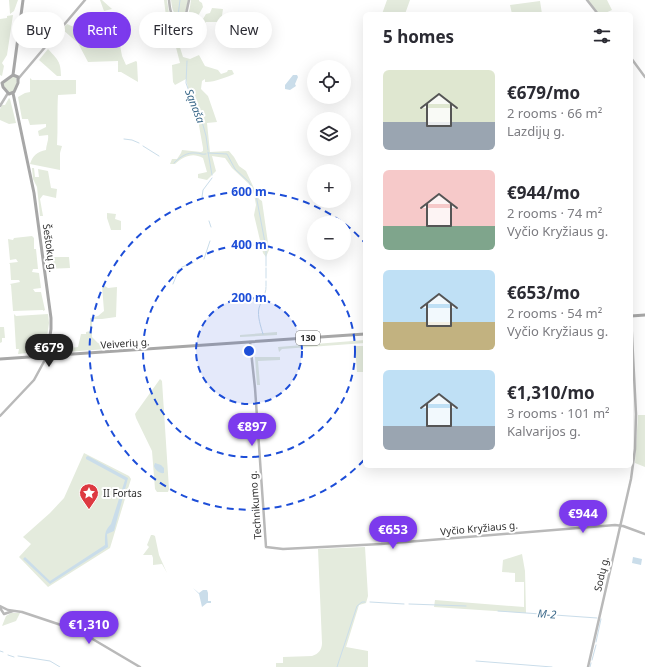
<!DOCTYPE html>
<html lang="en">
<head>
<meta charset="utf-8">
<style>
	:root { --surface:#fff; --page:#f7f7f7; --text:#2b2b33; --muted:#7c7c81; --accent:#7c3aed }
	body { margin:0; font-family:"Noto Sans",sans-serif; background:var(--page); color:var(--text); height:100vh; display:flex; flex-direction:column; font-size:15px; white-space:nowrap }
	* { box-sizing:border-box; margin:0 }
	p { font-size:13px; color:var(--muted) }
	.icon { flex:none; width:22px; height:22px; fill:none; stroke:currentColor; stroke-width:2; stroke-linecap:round; stroke-linejoin:round }
	.map { position:relative; flex:1; overflow:hidden }
	.sheet { position:absolute; left:363px; top:12px; width:270px; height:456px; display:flex; flex-direction:column; background:var(--surface); border-radius:6px; box-shadow:0 4px 16px #0002 }
	.sheet>* { flex:none }
	.top-card { position:absolute; left:12px; top:12px; width:291px; height:36px; display:flex; gap:8px }
	.controls { position:absolute; left:307px; top:60px; display:grid; gap:8px }
	.controls a { display:grid; place-items:center; width:44px; height:44px; border-radius:50%; background:var(--surface); box-shadow:0 4px 16px #0002; font-size:20px }
	.price { position:absolute; translate:-50% -34px; padding:0 9px; border-radius:14px; background:var(--accent); color:#fff; font-size:13px; line-height:26px; filter:drop-shadow(0 1px 2px #0008) }
	.price::after { content:''; position:absolute; left:50%; top:24px; width:12px; height:9px; margin-left:-6px; background:inherit; clip-path:polygon(0 0,100% 0,50% 100%) }
	.price.on { background:#222; color:#fff }
	ul { padding:0; list-style:none }
	li { display:flex; align-items:center; gap:12px; height:100px; padding:0 20px }
	li span { display:grid; place-items:center; flex:none; width:112px; height:80px; border-radius:6px; color:#555 }
	li>.icon { margin-inline-start:auto }
	span .icon { width:48px; height:48px; fill:#fffc; stroke-width:1 }
	li b { font-size:17px }
	h2 { display:flex; justify-content:space-between; align-items:center; height:48px; padding:0 20px; font-size:17px }
	.tag { padding:0 14px; border-radius:18px; background:var(--surface); box-shadow:0 4px 16px #0002; font-size:14px; line-height:36px }
	.tag.on { background:var(--accent); color:#fff }
	.map>svg:first-child { display:block }
	.green { fill:#e4ebdd }
	.water { fill:#caddea }
	.lines { fill:none; stroke-linecap:round; stroke-linejoin:round }
	.stream { stroke:#caddea; stroke-width:1 }
	.secondary { stroke:#b9b9b9; stroke-width:2.5 }
	.primary { stroke:#a7a7a7; stroke-width:3 }
	.ring { fill:none; stroke:#1d4ed8; stroke-width:2; stroke-dasharray:7 5 }
	.labels { text-anchor:middle; stroke-width:4; stroke-linejoin:round; paint-order:stroke }
	.shield { fill:#fff; stroke:#6d6d6d; stroke-width:1 }
	.shield-label { font-size:9px; font-weight:bold; fill:#2f2f2f }
	.street-label { font-size:10px; fill:#2f2f2f; stroke:#fff }
	.poi-label { font-size:10px; fill:#2f2f2f; stroke:#fff; text-anchor:start }
	.water-label { font-size:11px; font-style:italic; fill:#406d8d; stroke:#fff }
	.centre { fill:#1d4ed8; stroke:#fff; stroke-width:2 }
	.ring-label { font-size:12px; text-anchor:middle; font-weight:bold; fill:#1d4ed8; stroke:#fff; stroke-width:4; stroke-linejoin:round; paint-order:stroke }
</style>
</head>
<body>
<div class="map">
<svg width="645" height="667" viewBox="0 0 645 667">
	<rect width="100%" height="100%" fill="#fff"/>
	<path class="green" d="M9,0H18L14,11L10,14Z
		M100,0H102L112,9L104,11Z
		M164,0H167L169,13L183,57L190,59L199,55L205,66L218,70L221,74L227,72L228,70H232L234,74C227,77 212,83 205,82V79L202,81L201,89L208,96L217,122L207,123L210,152L229,151L234,157L239,166L246,171L259,199L262,201L269,250L266,257L263,253L254,215L256,205L254,194L249,184L232,168L225,158L212,156L216,171L207,180L198,178V174L207,172L203,158C192,152 183,157 175,164H170L172,159H177L181,153L182,150L201,152L203,151V148L198,120L191,101L186,79L175,85L173,82L172,65L180,63L172,32L168,33Z
		M171,0H188C186,8 187,14 179,17C172,13 172,7 171,0Z
		M191,0H199V1L202,3L203,7L198,16V23L200,24L206,14L210,13L212,8L223,9L221,22H206L203,26V32L200,33V37L189,28L178,30L175,22L176,20C190,17 189,13 191,0Z
		M387,0H410L405,14H382Z
		M588,0H607L612,10L603,14H599Z
		M540,1L542,14H512L510,5Z
		M13,15L7,55L2,63L4,66L2,76L0,75V19L7,18V16Z
		M67,24C75,28 79,29 88,26L102,38L113,34L115,41L119,40L122,56L126,65L136,61L137,62L138,82L121,72H118V61L88,62L78,43L62,29Z
		M48,49C57,59 61,61 61,76H57L39,60Z
		M13,76L16,77C18,82 16,88 13,92H9L3,85V83Z
		M30,78L32,80H76V94L58,95C57,111 58,128 57,145L62,146L60,153V170L30,164C33,155 37,152 46,150C46,145 49,140 48,135L39,136L38,131L46,127V124L30,125L28,119H22L18,97L25,93L30,92Z
		M9,98L10,99L16,123L9,124L0,120V109L2,105H5Z
		M32,168H34L35,177H39L38,169L48,171L51,188L57,189L56,198L43,195L40,199L43,216H40L37,187L33,179Z
		M107,213L116,214L115,219L121,221V230H111L107,218Z
		M32,236L34,238V249H36L38,269H33L32,272L39,273L41,288L33,289L35,292H41L45,310L43,311V310L13,311L11,285L10,284L20,282L19,280H11L10,264L9,263L18,262L16,259L10,260L8,239L13,240L14,238Z
		M51,246L54,257H69L70,268L47,269L45,249Z
		M102,286H105L108,288L117,287L116,317L102,319H92V337L98,343L106,344L107,349L52,353V348L61,346L64,349L78,347L81,334H86V332L90,331V318L98,316L104,311Z
		M48,313L49,323L45,351L18,354L19,349H16L14,314L16,316L48,314Z
		M0,327H4L5,338H2V342L0,343Z
		M277,332V335L240,337V335Z
		M365,340V343L282,349L279,352L278,347Z
		M355,346H365V372H357Z
		M255,357H280V360L258,361L260,385H257Z
		M160,379L162,381L169,489L168,492H157L155,489L152,451L136,418L135,414Z
		M638,415H645V467L635,463Z
		M84,453L129,476L131,479L110,548L48,587L19,557L31,544L23,537L50,513L64,498Z
		M151,535H153L155,536L159,555L167,573L162,564L153,565V558L152,555H143L149,547L147,545Z
		M365,547L368,596L366,603L359,605L346,647L368,651V667H276V663H283V657L312,656C319,654 322,649 322,643L318,549Z
		M522,554L525,571L526,613L434,607L435,600L524,607V582H515V573L502,572L503,560Z
		M11,613H20L16,621L2,626L6,616Z"/>
	<path class="water" d="M293,75H297L298,77L295,84L296,86L290,90L285,89V85Z
		M88,456L128,478L114,531L107,534L108,547L50,584L23,559L25,557L50,581L105,545C105,536 104,531 111,524L125,480L86,459V457Z
		M155,463L161,465L164,468V473C160,474 155,470 154,466Z
		M633,557L642,559L641,565L632,563Z
		M193,588L199,593L203,590H207L208,593V601H211V603H207L202,607L199,594Z"/>
	<g class="lines">
		<path class="stream" d="M178,16L180,0
			M178,20L181,25L182,40
			M187,61L186,83L198,116L203,125L206,136L208,150
			M124,139L132,140L139,143
			M143,146L159,156
			M208,152L212,175
			M208,153L227,154L235,169L249,182L256,195L266,248V266
			M174,163C180,157 187,152 196,153C200,153 202,155 206,154
			M202,197L203,190L212,178
			M209,221L211,227
			M204,259L210,241
			M182,267L193,263
			M266,278V268
			M266,281V286
			M173,284L179,269
			M263,334C261,327 257,316 259,308C261,301 266,295 266,287
			M370,602L404,604
			M409,604L466,606
			M498,611L597,618
			M596,642L601,619
			M0,651L3,652
			M8,655L14,657
			M18,656L50,661L60,667
			M592,660L596,645
			M476,661L552,667
			M337,667L357,606L362,602H365
			M590,667L591,663"/>
		<path class="secondary" d="M169,0C170,9 170,18 180,19L186,14L189,0
			M587,0L598,14
			M631,58L645,77
			M18,79L85,0
			M0,106L8,93
			M250,342L255,388L266,547L283,549L381,544L615,525L623,526L645,534
			M0,416L34,380L47,356
			M0,606L8,610L22,612L79,631L140,667
			M0,608L4,614L13,611
			M588,667L631,479L635,449L636,414L631,316"/>
		<path class="primary" d="M13,75L23,0
			M13,75L18,77V83L14,92L9,94L3,87L2,83Z
			M13,93L34,193L51,318V329L47,356
			M631,316L645,315
			M0,359L365,334"/>
	</g>
	<circle cx="249" cy="351" r="53" fill="#1d4ed8" fill-opacity=".12"/>
	<g class="ring">
		<circle cx="249" cy="351" r="53"/>
		<circle cx="249" cy="351" r="106"/>
		<path d="M364 460A159 159 0 1 1 342 222M345 224A159 159 0 0 1 364 242"/>
	</g>
	<defs>
		<symbol id="sight-pin" viewBox="-11 -11 22 30"><path d="M0 17L-7.5 6A9.5 9.5 0 1 1 7.5 6Z" fill="#dd3941" stroke="#fff"/><path d="M0-6L1.8-2.2L6-1.7L2.9 1.2L3.7 5.4L0 3.3L-3.7 5.4L-2.9 1.2L-6-1.7L-1.8-2.2Z" fill="#fff"/></symbol>
	</defs>
	<g fill-rule="evenodd">
		<use href="#sight-pin" x="78" y="482" width="22" height="30"/>
	</g>
	<g class="labels">
		<rect class="shield" x="296" y="331" width="24" height="14" rx="3"/>
		<g class="shield-label">
			<text x="308" y="341">130</text>
		</g>
		<g class="street-label">
			<text transform="translate(50 248) rotate(82)" y="4">Šeštokų g.</text>
			<text transform="translate(125 343) rotate(-4)" y="4">Veiverių g.</text>
			<text transform="translate(255 505) rotate(-94)" y="4">Technikumo g.</text>
			<text transform="translate(479 528) rotate(-5)" y="4">Vyčio Kryžiaus g.</text>
			<text transform="translate(601 574) rotate(-77)" y="4">Sodų g.</text>
		</g>
		<g class="poi-label">
			<text x="103" y="497">II Fortas</text>
		</g>
		<g class="water-label">
			<text transform="translate(195 106) rotate(68)" y="4">Sąnaša</text>
			<text transform="translate(547 614) rotate(4)" y="4">M-2</text>
		</g>
	</g>
	<circle cx="249" cy="351" r="6" class="centre"/>
	<g class="ring-label">
		<text x="249" y="196">600 m</text>
		<text x="249" y="249">400 m</text>
		<text x="249" y="302">200 m</text>
	</g>
</svg>
<div class="controls">
<a><svg class="icon" aria-label="locate" viewBox="0 0 24 24"><circle cx="12" cy="12" r="6"/><path d="M12 2v4M12 18v4M2 12h4M18 12h4"/></svg></a>
<a><svg class="icon" aria-label="layers" viewBox="0 0 24 24"><path d="M12 4l9 5-9 5-9-5zM3 14l9 5 9-5"/></svg></a>
<a>+</a>
<a>−</a>
</div>
<b class="price on" style="left:49px;top:368px">€679</b>
<b class="price" style="left:252px;top:447px">€897</b>
<b class="price" style="left:583px;top:534px">€944</b>
<b class="price" style="left:393px;top:550px">€653</b>
<b class="price" style="left:89px;top:645px">€1,310</b>
<div class="top-card">
<a class="tag">Buy</a>
<a class="tag on">Rent</a>
<a class="tag">Filters</a>
<a class="tag">New</a>
</div>
<section class="sheet">
<h2>5 homes<svg class="icon" aria-label="filters" viewBox="0 0 24 24"><path d="M4 7h16M4 17h16"/><circle cx="9" cy="7" r="2"/><circle cx="15" cy="17" r="2"/></svg></h2>
<ul>
<li><span style="background:linear-gradient(#dfe7d0 65%,#9aa5b1 0)"><svg class="icon" aria-label="home" viewBox="0 0 24 24"><path d="M3 11l9-7 9 7M6 9v11h12V9"/></svg></span><div><b>€679/mo</b><p>2 rooms · 66 m²</p><p>Lazdijų g.</p></div></li>
<li><span style="background:linear-gradient(#f6c9c9 70%,#7fa58c 0)"><svg class="icon" aria-label="home" viewBox="0 0 24 24"><path d="M3 11l9-7 9 7M6 9v11h12V9"/></svg></span><div><b>€944/mo</b><p>2 rooms · 74 m²</p><p>Vyčio Kryžiaus g.</p></div></li>
<li><span style="background:linear-gradient(#bfe0f5 65%,#c2b280 0)"><svg class="icon" aria-label="home" viewBox="0 0 24 24"><path d="M3 11l9-7 9 7M6 9v11h12V9"/></svg></span><div><b>€653/mo</b><p>2 rooms · 54 m²</p><p>Vyčio Kryžiaus g.</p></div></li>
<li><span style="background:linear-gradient(#bfe0f5 70%,#9aa5b1 0)"><svg class="icon" aria-label="home" viewBox="0 0 24 24"><path d="M3 11l9-7 9 7M6 9v11h12V9"/></svg></span><div><b>€1,310/mo</b><p>3 rooms · 101 m²</p><p>Kalvarijos g.</p></div></li>
</ul>
</section>
</div>
</body>
</html>
